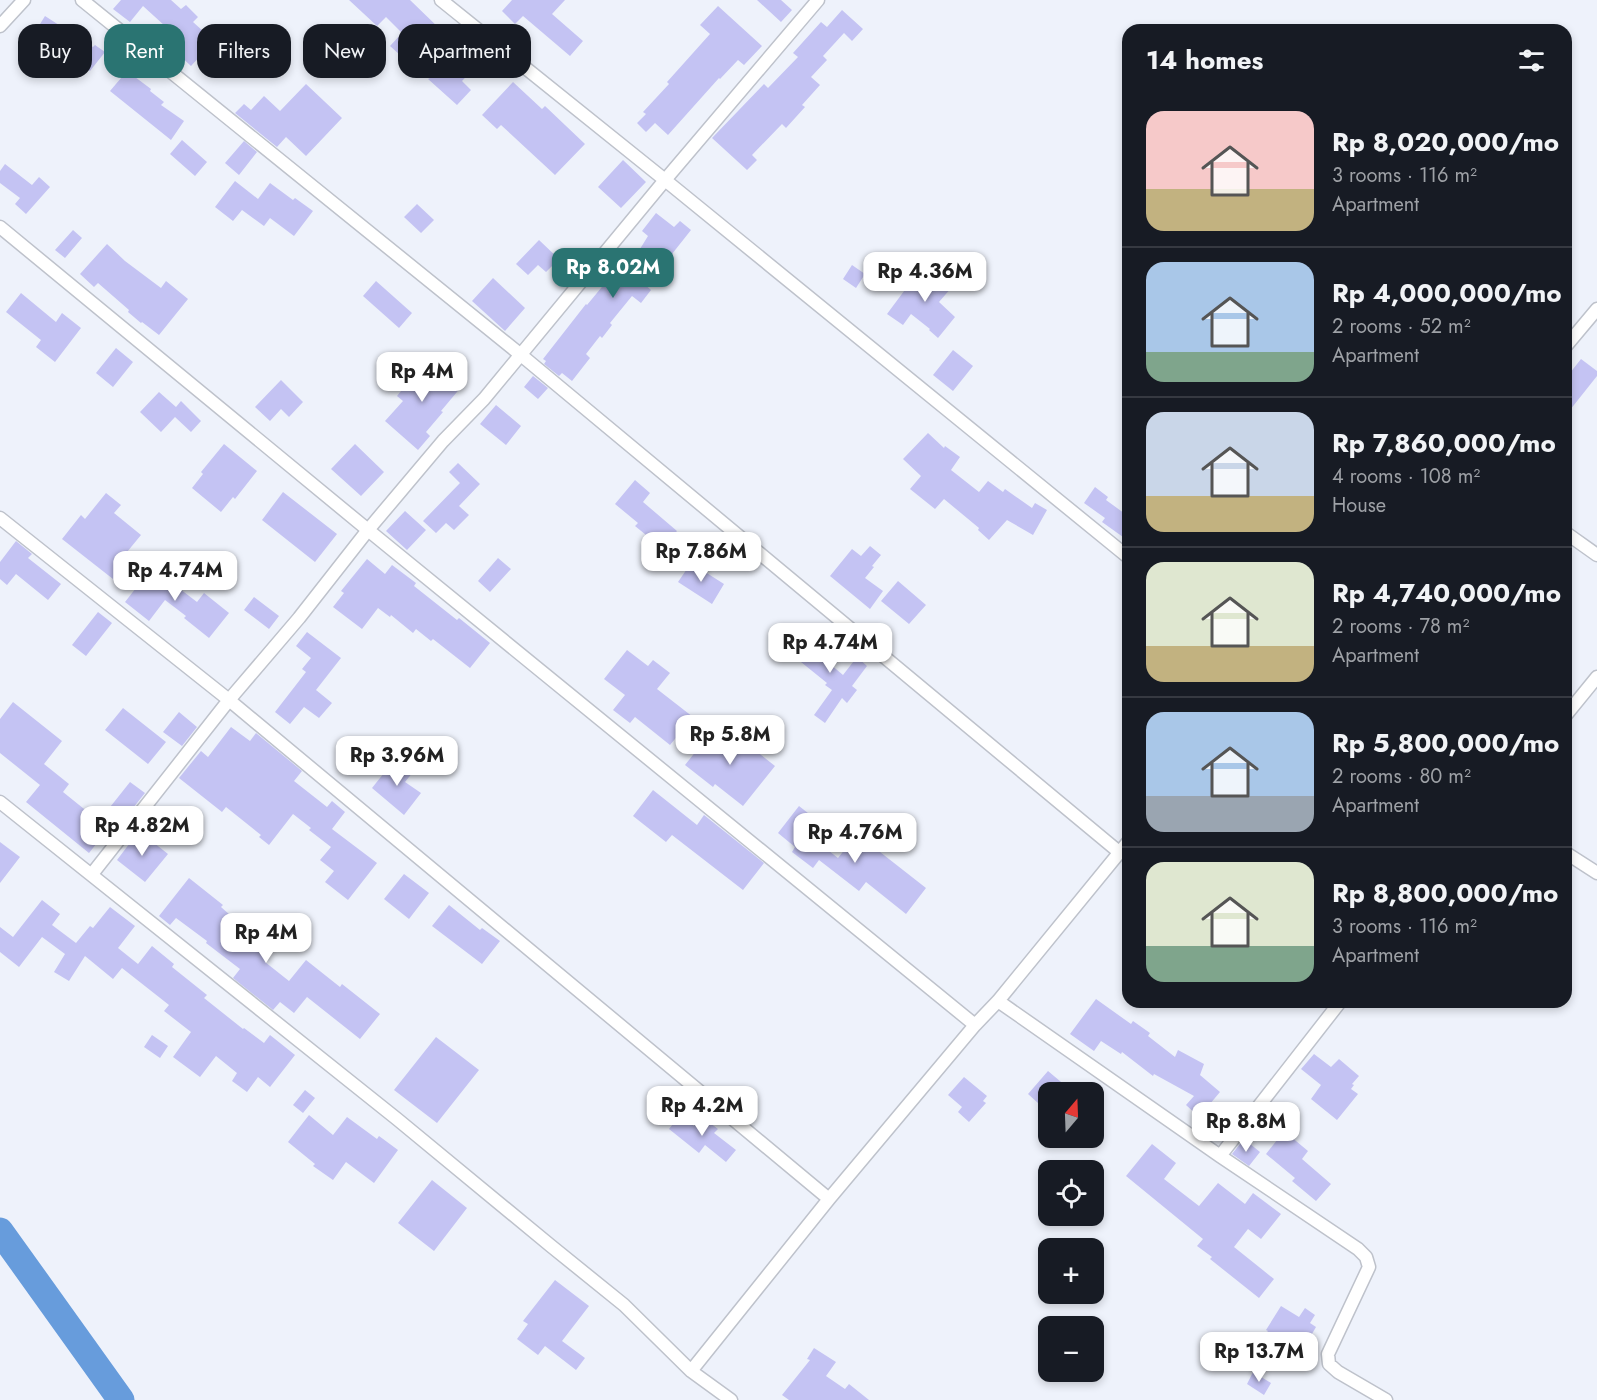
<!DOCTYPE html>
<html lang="en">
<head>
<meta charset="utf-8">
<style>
	:root { --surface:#171b24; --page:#242831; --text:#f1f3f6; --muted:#9ea1a6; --line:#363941; --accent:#2a7472 }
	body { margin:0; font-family:Jost,sans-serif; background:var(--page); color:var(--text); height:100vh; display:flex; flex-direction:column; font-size:22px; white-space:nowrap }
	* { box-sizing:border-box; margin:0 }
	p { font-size:20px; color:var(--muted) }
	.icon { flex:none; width:33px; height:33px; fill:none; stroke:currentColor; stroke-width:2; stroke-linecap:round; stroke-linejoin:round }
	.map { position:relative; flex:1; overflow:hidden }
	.drawer { position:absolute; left:1122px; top:24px; width:450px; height:984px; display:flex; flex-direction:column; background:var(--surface); border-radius:18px; box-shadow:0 3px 9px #0003 }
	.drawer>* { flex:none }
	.top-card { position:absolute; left:18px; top:24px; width:570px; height:54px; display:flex; gap:12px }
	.needle { width:39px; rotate:19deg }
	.tools { position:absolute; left:1038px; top:1082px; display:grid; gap:12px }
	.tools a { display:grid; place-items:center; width:66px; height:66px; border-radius:12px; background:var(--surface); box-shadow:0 3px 9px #0003; font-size:30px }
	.price { position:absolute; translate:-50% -51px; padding:0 14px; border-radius:12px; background:#fff; color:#222; font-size:20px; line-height:39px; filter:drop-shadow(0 2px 3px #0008) }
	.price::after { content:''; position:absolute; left:50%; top:36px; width:18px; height:14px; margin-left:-9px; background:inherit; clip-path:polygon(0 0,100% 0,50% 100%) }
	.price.on { background:var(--accent); color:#fff }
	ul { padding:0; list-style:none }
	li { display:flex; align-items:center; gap:18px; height:150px; padding:0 24px }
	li+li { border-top:2px solid var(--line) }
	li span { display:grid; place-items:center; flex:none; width:168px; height:120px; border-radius:18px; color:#555 }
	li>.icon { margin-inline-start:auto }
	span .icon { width:72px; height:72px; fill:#fffc; stroke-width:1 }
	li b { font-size:26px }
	h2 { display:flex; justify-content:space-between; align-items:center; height:72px; padding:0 24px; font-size:26px }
	.pill { padding:0 21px; border-radius:18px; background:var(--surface); box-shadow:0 3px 9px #0003; font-size:21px; line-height:54px }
	.pill.on { background:var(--accent); color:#fff }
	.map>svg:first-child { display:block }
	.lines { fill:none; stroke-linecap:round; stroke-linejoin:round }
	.river { stroke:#679cdc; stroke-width:27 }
	.building { fill:#c4c3f3 }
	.minor-casing { stroke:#bec2cb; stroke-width:15 }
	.minor { stroke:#fff; stroke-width:12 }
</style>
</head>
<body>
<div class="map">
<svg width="1597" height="1400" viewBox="0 0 1597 1400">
	<rect width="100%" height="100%" fill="#eef2fb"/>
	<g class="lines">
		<path class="river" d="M0,1231L121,1400"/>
	</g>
	<path class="building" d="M121,0H171L181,9L186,5L198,17L193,22L214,41L191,66L175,51L177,48L160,32L165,26L143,6L130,22L113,9Z
		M349,0H410L441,30L428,44L446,61L458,47L477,65L462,81L471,90L457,105L428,79L430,78L412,62L410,64L390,46L402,33L386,17L377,26Z
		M512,0H565L552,14L583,41L570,56L523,16L515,24L502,11Z
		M757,0H781L792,10L781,22Z
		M718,6L762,46L744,65L738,60L720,79L719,78L668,135L655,123L646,132L637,123L646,114L643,112L669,84L667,82L710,34L700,25Z
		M842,10L863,29L852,41L844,33L823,56L827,60L811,77L820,85L802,105L805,107L786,128L782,124L752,155L757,160L747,170L712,138L764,84L768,88L798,57L793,53L821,22L827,27Z
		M45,16L93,47L95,45L105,52L90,71L73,58L70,62L32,37Z
		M127,71L151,89L150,91L164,102L161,105L184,121L171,140L110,91Z
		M513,82L542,109L545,106L585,144L555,175L501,125L497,129L482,115Z
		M306,84L342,118L306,156L286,137L277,147L235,113L244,104L251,110L264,96L280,111Z
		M182,140L207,162L195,176L170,154Z
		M244,141L257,152L239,175L225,163Z
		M623,160L646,182L621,208L598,187Z
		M5,164L32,185L39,177L50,187L26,214L15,204L20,198L0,183V171Z
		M235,181L258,199L270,183L293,200L295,198L313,211L294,236L270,218L264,226L242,210L233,221L215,207Z
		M417,204L434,220L421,233L404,217Z
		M656,213L674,227L680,221L691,230L672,254L665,249L643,283L651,290L641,303L632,296L610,323L612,325L602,338L600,336L586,354L590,358L572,381L562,373L559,376L544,364L546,361L543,359L586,304L587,305L606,282L608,283L622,266L627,270L648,236L642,231Z
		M73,230L82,238L65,258L55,250Z
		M539,240L559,259L546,272L538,265L528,275L516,264Z
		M107,244L125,261L161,288L166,281L188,299L159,335L142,322L141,323L128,312L129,310L98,283L94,287L80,274Z
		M852,265L865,274L856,288L843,279Z
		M930,266L952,287L939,302L955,317L938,338L929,330L930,329L911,314L903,325L887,314L913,279L916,281Z
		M493,278L525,308L505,331L472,301Z
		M376,281L412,313L399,328L363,296Z
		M21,293L56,322L62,313L81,328L55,362L36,347L41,340L6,312Z
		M116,348L133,362L113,387L96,373Z
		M953,350L973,366L953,391L933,375Z
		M424,359L445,378L448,374L462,386L441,411L443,412L426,432L430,436L418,450L385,421L403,401L397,396L410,380L407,377Z
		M1581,359L1597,371V376L1566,415V378Z
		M533,376L548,388L538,399L524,387Z
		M281,380L303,402L289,417L281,409L270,421L255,407Z
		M159,392L176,407L181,401L201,421L191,432L175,417L161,432L140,412Z
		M496,405L521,426L506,445L480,424Z
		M928,433L944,448L945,446L960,457L951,470L979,492L988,481L1003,492L1005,489L1032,508L1035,503L1047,510L1033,535L1007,520L989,540L978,530L979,528L944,499L935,509L910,489L921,476L903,459Z
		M224,444L257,471L235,499L233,497L221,512L192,488L203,474L201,472Z
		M355,444L384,472L361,496L331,469Z
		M458,463L480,484L459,506L469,515L454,530L446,523L436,533L423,521L460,483L449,472Z
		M635,480L650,493L643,502L677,531L662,548L635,526L638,523L615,504Z
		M1095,487L1108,497L1106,500L1128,516V530L1123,537L1102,522L1105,518L1084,503Z
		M283,492L337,534L315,562L262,520Z
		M106,493L121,505L114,513L141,535L127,552L132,555L113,579L62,539L81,515L85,519Z
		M405,511L426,530L407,550L386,531Z
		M16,541L32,554L28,558L61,584L48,600L16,574L7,585L0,579V562Z
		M870,546L881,555L872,566L874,567L865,578L883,591L870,609L830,576L852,549L861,556Z
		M498,558L511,569L490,592L478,581Z
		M367,559L385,574L392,565L416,583L414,586L457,620L459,618L490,643L470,668L433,639L431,641L416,629L413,633L391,615L390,617L378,608L362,629L333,607L344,593L341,591Z
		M691,563L724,584L712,604L678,582Z
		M154,565L178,584L176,586L197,602L204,593L229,613L209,638L184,618L186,616L165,600L149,621L125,602Z
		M898,581L926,605L909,624L881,601Z
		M254,597L279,616L269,629L244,610Z
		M98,612L112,623L86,656L72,645Z
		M822,626L833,634L817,653L843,675L857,657L867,666L852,686L857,690L847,703L842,698L825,723L814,715L832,690L825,685L827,683L796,658Z
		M307,632L341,658L316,690L332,703L319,718L304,707L290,724L275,712L306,672L302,669L311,658L296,646Z
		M627,650L648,666L653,660L670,673L657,689L693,717L670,745L635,717L630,723L613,710L625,695L604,679Z
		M13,702L62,741L44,764L69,784L63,792L99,821L130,782L145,793L125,818L120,814L89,853L26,802L40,785L0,753V719Z
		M123,708L166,742L148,764L105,730Z
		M179,712L197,727L182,746L163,732Z
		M716,726L749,751L751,747L775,766L743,806L715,784L713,787L685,765Z
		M231,727L250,741L256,733L302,771L294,781L327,807L332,801L345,812L332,829L377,863L348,900L325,882L334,871L320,860L331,847L309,830L311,828L293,814L269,845L259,837L261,835L226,807L222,812L179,778L201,751L208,757Z
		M396,758L413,772L405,782L421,793L404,815L372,788Z
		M653,790L697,825L704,815L764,863L743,890L672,835L666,842L633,816Z
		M799,806L813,817L802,830L838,858L857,834L926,888L906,914L866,882L859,891L819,860L813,868L792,852L795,847L778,833Z
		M139,831L168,854L145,882L117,860Z
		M0,842L20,857L0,883Z
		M404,874L429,893L409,919L384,899Z
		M189,878L223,905L221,907L230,915L222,925L255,951L259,945L271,954L265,962L289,981L306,960L340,987L342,984L380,1014L360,1039L307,997L294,1013L280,1002L273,1010L233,978L240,969L206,943L207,941L176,918L170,925L159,916Z
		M42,900L60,914L52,925L76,943L90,926L93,928L110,907L135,926L118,948L138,964L152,946L174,964L172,967L207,995L204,998L243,1029L244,1028L264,1043L270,1035L295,1055L270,1087L258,1077L247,1092L232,1081L237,1073L216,1056L200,1077L173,1057L191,1032L164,1011L169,1005L122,968L113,979L85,956L69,981L54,972L65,954L42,937L19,967L0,952V927L13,937Z
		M449,905L480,930L482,928L500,941L482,964L432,926Z
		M1096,999L1131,1024L1133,1021L1150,1033L1148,1036L1175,1057L1178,1050L1204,1064L1200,1075L1220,1092L1199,1117L1186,1105L1194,1096L1154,1074L1153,1076L1122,1052L1121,1054L1101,1041L1094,1051L1070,1034Z
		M152,1035L168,1046L160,1058L144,1047Z
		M436,1037L479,1070L437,1123L394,1090Z
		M1314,1054L1331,1067L1339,1059L1359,1076L1352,1084L1354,1085L1351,1089L1358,1094L1337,1120L1311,1099L1321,1085L1301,1069Z
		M1048,1071L1073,1092H1048V1112L1028,1094Z
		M964,1077L987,1096L983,1101L986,1103L969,1122L958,1112L962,1107L948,1095Z
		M305,1090L315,1098L303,1113L293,1105Z
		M309,1115L333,1135L347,1117L377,1139L379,1136L398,1150L374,1183L346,1162L333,1180L313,1166L315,1164L288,1142Z
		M680,1115L694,1126L701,1116L718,1129L714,1133L736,1150L726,1162L705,1145L699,1153L669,1129Z
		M1284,1131L1308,1151L1302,1159L1331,1184L1316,1201L1292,1181L1295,1178L1266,1154Z
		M1244,1139L1260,1152L1249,1166L1232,1154Z
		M1152,1144L1176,1163L1164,1179L1199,1206L1218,1183L1245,1204L1253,1193L1281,1214L1261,1239L1248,1229L1234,1247L1274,1279L1259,1298L1210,1259L1212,1257L1197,1246L1203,1239L1126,1176Z
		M432,1180L467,1208L434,1251L398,1223Z
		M555,1280L589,1306L562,1341L585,1358L576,1370L545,1346L538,1355L517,1339L528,1324L523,1321Z
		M1281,1306L1299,1317L1305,1308L1315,1315L1310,1323L1316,1327L1302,1351L1286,1341L1276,1356L1258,1343L1268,1331L1266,1330Z
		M814,1348L836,1362L826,1376L845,1389L849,1384L869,1400H789L782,1395L810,1360L807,1359Z
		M1253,1372L1271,1383L1264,1395L1247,1384Z"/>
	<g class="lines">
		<defs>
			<path id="minor" d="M82,0L521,355L1119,852
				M441,0L665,180L1128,557
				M0,26L24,0
				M0,227L368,530L975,1025
				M1566,346L1597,309
				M0,518L229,700L829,1199
				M1566,533L1597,555
				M1566,715L1597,677
				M0,802L397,1119L551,1246L624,1305L691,1371L731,1400
				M1566,853L1597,873
				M92,874L229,700L299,618L368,530L443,441L484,399L665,180L818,0
				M998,1001L1220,1156L1358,1249L1366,1257L1369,1267L1328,1354L1329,1364L1338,1372L1386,1400
				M1220,1156L1340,1002
				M691,1371L829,1199L975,1025L998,1001L1128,842"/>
		</defs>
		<use href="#minor" class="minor-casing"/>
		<use href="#minor" class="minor"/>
	</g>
</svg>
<div class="tools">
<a><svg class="needle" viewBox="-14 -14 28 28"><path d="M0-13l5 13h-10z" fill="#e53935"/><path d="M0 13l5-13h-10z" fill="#9ea1a6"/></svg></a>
<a><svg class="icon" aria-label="locate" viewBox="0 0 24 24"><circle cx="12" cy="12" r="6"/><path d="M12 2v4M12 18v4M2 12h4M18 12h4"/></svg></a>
<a>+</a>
<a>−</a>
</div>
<b class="price on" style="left:613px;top:299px">Rp 8.02M</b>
<b class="price" style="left:925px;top:303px">Rp 4.36M</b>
<b class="price" style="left:422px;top:403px">Rp 4M</b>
<b class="price" style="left:701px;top:583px">Rp 7.86M</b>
<b class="price" style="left:175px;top:602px">Rp 4.74M</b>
<b class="price" style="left:830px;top:674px">Rp 4.74M</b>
<b class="price" style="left:730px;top:766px">Rp 5.8M</b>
<b class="price" style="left:397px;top:787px">Rp 3.96M</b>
<b class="price" style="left:142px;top:857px">Rp 4.82M</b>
<b class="price" style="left:855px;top:864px">Rp 4.76M</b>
<b class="price" style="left:266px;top:964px">Rp 4M</b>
<b class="price" style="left:702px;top:1137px">Rp 4.2M</b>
<b class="price" style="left:1246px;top:1153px">Rp 8.8M</b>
<b class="price" style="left:1259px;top:1383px">Rp 13.7M</b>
<div class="top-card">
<a class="pill">Buy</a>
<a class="pill on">Rent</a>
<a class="pill">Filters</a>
<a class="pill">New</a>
<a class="pill">Apartment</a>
</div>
<section class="drawer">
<h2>14 homes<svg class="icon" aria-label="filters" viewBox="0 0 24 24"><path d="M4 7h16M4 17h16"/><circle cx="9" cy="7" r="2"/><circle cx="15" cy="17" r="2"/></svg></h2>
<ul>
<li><span style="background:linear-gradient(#f6c9c9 65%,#c2b280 0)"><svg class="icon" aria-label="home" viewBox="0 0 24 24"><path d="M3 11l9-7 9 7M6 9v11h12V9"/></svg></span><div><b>Rp 8,020,000/mo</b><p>3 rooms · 116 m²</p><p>Apartment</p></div></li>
<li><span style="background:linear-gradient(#a9c7e8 75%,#7fa58c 0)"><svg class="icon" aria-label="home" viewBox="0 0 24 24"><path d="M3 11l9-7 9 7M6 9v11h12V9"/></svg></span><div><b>Rp 4,000,000/mo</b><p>2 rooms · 52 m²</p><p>Apartment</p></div></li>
<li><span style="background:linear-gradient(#c9d6e8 70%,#c2b280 0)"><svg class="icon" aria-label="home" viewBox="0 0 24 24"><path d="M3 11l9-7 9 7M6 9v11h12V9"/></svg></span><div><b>Rp 7,860,000/mo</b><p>4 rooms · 108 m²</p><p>House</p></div></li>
<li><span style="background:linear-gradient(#dfe7d0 70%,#c2b280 0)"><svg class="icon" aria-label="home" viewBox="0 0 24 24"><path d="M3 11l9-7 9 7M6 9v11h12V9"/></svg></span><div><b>Rp 4,740,000/mo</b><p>2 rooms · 78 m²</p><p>Apartment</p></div></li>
<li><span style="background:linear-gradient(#a9c7e8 70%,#9aa5b1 0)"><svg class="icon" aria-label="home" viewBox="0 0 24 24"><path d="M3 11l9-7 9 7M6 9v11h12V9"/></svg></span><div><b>Rp 5,800,000/mo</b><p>2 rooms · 80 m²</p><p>Apartment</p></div></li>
<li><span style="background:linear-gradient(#dfe7d0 70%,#7fa58c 0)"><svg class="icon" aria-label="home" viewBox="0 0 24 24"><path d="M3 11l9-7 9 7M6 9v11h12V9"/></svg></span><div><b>Rp 8,800,000/mo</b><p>3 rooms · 116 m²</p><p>Apartment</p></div></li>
</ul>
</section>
</div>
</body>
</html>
